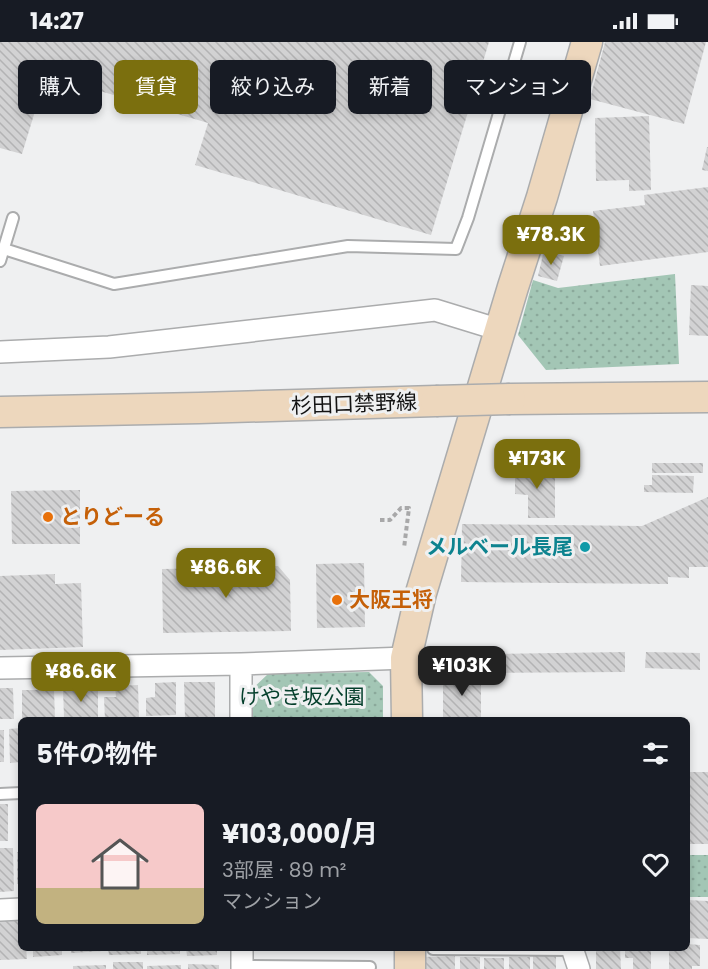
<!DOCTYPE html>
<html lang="ja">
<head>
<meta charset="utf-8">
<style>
	:root { --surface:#171b24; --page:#242831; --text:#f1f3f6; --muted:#9ea1a6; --line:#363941; --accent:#7b6f0e }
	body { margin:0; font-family:Poppins,"Noto Sans JP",sans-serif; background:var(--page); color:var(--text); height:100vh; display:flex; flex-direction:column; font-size:22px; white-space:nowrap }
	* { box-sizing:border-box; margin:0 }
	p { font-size:20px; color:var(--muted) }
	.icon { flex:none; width:33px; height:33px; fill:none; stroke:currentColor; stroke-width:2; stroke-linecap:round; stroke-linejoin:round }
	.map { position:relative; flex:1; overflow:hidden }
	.panel { position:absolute; left:18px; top:675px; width:672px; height:234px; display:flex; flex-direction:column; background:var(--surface); border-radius:9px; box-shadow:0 3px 9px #0003 }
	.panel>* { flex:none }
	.banner { position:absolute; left:18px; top:18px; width:672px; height:54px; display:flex; gap:12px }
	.price { position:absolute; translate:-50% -51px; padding:0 14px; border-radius:12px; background:var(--accent); color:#fff; font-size:20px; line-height:39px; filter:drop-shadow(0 2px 3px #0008) }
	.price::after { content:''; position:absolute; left:50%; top:36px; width:18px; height:14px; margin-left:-9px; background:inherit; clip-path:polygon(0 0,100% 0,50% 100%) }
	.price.on { background:#222; color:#fff }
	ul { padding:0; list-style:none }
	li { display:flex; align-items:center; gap:18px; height:150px; padding:0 18px }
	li+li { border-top:2px solid var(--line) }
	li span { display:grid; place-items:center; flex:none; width:168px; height:120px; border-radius:9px; color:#555 }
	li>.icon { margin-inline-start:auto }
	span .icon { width:72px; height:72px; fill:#fffc; stroke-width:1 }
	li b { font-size:26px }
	h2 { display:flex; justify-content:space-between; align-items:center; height:72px; padding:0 18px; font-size:26px }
	.pill { padding:0 21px; border-radius:9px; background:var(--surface); box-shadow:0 3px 9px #0003; font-size:21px; line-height:54px }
	.pill.on { background:var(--accent); color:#fff }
	.status { display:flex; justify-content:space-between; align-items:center; height:42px; padding:0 30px; background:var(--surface); direction:ltr }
	.status svg { height:16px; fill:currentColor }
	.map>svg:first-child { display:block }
	.grass { fill:url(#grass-dots) }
	.building { fill:url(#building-back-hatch) }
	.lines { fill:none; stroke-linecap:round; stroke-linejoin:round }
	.lane-casing { stroke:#abacad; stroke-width:14 }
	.street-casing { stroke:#abacad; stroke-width:24 }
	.secondary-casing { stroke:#abacad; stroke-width:33 }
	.path { stroke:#a8a8a9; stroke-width:4; stroke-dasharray:4.5 3; stroke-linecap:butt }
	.lane { stroke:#fff; stroke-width:10 }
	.street { stroke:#fff; stroke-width:21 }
	.secondary { stroke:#edd7bd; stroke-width:30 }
	.secondary-bridge-casing { stroke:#abacad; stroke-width:33; stroke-linecap:butt }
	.secondary-bridge { stroke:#edd7bd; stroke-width:30 }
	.food-dot { fill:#e8710a; stroke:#eff0f1; stroke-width:2 }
	.culture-dot { fill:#0f9aa8; stroke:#eff0f1; stroke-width:2 }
	.labels { text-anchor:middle; stroke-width:6; stroke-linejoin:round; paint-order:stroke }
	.street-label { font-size:21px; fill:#131313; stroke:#eff0f1 }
	.food-label { font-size:21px; font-weight:bold; fill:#c56008; stroke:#eff0f1; text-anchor:start }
	.culture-label { font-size:21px; font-weight:bold; fill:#0d838f; stroke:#eff0f1; text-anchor:end }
	.park-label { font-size:21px; fill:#043f2b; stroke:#eff0f1 }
</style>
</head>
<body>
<div class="status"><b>14:27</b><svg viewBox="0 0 49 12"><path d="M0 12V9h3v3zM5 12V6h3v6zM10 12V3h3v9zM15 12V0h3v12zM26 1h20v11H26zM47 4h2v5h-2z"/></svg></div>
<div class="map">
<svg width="708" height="927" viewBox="0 0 708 927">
	<defs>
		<pattern id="grass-dots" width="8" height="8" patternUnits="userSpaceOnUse" patternTransform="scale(1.5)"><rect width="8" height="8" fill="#a3c6b5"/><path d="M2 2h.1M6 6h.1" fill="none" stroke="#8ba99b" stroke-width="1.8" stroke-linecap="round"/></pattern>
		<pattern id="building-back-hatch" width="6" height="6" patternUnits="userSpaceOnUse" patternTransform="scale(1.5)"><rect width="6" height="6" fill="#d2d2d3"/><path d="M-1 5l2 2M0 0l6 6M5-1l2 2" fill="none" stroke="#b3b3b4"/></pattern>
	</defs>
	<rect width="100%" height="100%" fill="#eff0f1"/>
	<path class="grass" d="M675,232L679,322L546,328L518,293L533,238L558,246Z
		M369,630L383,644V678H252V647L268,632Z
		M687,813H708V855H687Z"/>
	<path class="building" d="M0,0H489L431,193L195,123L208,81L46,33L22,112L0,106Z
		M605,0H706L684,82L590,57Z
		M649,74L651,148L629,149V138L596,139L595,76Z
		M707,105H708V129L702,128Z
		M708,145V210L600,224L593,169L645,163L644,153Z
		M544,208L564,214L557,239L538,234Z
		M691,243L708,244V294L689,293Z
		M652,421H703V431H652Z
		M515,425H555V476H528V453L515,452Z
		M652,433L694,434L693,451L644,450V443H652Z
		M80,448V502H12L11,449Z
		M708,455V525H689V536L668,535V542L461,540L462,482L642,484Z
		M256,516V525L278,524L290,538L291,589L163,591L162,527L216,526V517Z
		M364,521L365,585L317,586L316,522Z
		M55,532V542L81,541L83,605L0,608V534Z
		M625,610V630L489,631V612Z
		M646,610L700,611V628L645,626Z
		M443,632H481V678H443Z
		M176,640V673L146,674V656L155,655V641Z
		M184,640H215V675L185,676Z
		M138,643L139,678H105L104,655H116L115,644Z
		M0,646H13L14,677H0Z
		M63,646H98V676H64Z
		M22,648H54L55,676H22Z
		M21,686V720L10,721L9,687Z
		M0,688H4V720H0Z
		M687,730H708V802H687Z
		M0,762H8V799H0Z
		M0,806H13L14,849L0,850Z
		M17,810H21V842H17Z
		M687,858L708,859V897L687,896Z
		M18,876L19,891H21V906H26L27,917L0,918V877Z
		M687,902L700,903V924H692V927H669V906H687Z
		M33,906H62V913L33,915Z
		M71,906H102V909L71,911Z
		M108,906H141V912L109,913Z
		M147,906H180V912L147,913Z
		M186,906H217V913L187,914Z
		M252,906H280V908H252Z
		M596,906H620L621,927H596Z
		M625,906H651V927H633V916H625Z
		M455,914V927H422V915Z
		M533,914H556V927H533Z
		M460,915H480V927H460Z
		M509,915H530V927H509Z
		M484,916H504V927H484Z
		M113,920H143V927H113Z
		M188,922L219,923V927H188Z
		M106,923V927H73V924Z
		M181,923V927H147V924Z"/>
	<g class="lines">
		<defs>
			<path id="lane" d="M4,207L114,242L348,204L456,207L468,176L520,0
				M0,219L13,176
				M0,752L21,751
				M433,907L572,908
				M242,924L370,925"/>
			<path id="street" d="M0,310L109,305L435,268L500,288
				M241,622V678
				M0,626L241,622L406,616
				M0,868L21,867
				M242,906V927
				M572,906L579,927"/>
			<path id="secondary" d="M510,357L708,355
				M0,370L199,366L436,359
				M407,678L406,616L421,551L513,245L542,155L587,0
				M410,927V906"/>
		</defs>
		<use href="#lane" class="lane-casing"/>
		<use href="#street" class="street-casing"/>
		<use href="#secondary" class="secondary-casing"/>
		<path class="path" d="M380,478H390L401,466H409L404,506"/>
		<use href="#lane" class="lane"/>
		<use href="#street" class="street"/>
		<use href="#secondary" class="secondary"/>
		<defs>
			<path id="secondary-bridge" d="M436,359L510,357"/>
		</defs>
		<use href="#secondary-bridge" class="secondary-bridge-casing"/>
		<use href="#secondary-bridge" class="secondary-bridge"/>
	</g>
	<g class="food-dot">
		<circle cx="48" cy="475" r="6"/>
		<circle cx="337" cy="558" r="6"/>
	</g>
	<circle class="culture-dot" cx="585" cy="505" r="6"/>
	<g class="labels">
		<g class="street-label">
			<text transform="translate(354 362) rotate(-2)" y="7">杉田口禁野線</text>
		</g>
		<g class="food-label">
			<text x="60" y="482">とりどーる</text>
			<text x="349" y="565">大阪王将</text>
		</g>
		<g class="culture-label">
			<text x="573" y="512">メルベール長尾</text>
		</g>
		<g class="park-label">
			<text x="302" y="662">けやき坂公園</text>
		</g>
	</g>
</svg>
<b class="price" style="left:551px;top:224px">¥78.3K</b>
<b class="price" style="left:537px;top:448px">¥173K</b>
<b class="price" style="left:226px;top:557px">¥86.6K</b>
<b class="price on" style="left:462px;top:655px">¥103K</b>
<b class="price" style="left:81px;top:661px">¥86.6K</b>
<div class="banner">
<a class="pill">購入</a>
<a class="pill on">賃貸</a>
<a class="pill">絞り込み</a>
<a class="pill">新着</a>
<a class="pill">マンション</a>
</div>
<section class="panel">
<h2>5件の物件<svg class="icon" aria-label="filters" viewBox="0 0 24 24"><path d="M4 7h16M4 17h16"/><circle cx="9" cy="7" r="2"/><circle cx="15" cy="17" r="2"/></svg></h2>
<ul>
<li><span style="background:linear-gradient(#f6c9c9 70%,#c2b280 0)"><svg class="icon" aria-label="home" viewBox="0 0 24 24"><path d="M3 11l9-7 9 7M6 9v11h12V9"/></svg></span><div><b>¥103,000/月</b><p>3部屋 · 89 m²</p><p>マンション</p></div><svg class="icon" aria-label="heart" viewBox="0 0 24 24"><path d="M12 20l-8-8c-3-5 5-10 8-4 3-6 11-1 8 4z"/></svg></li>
</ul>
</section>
</div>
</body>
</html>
